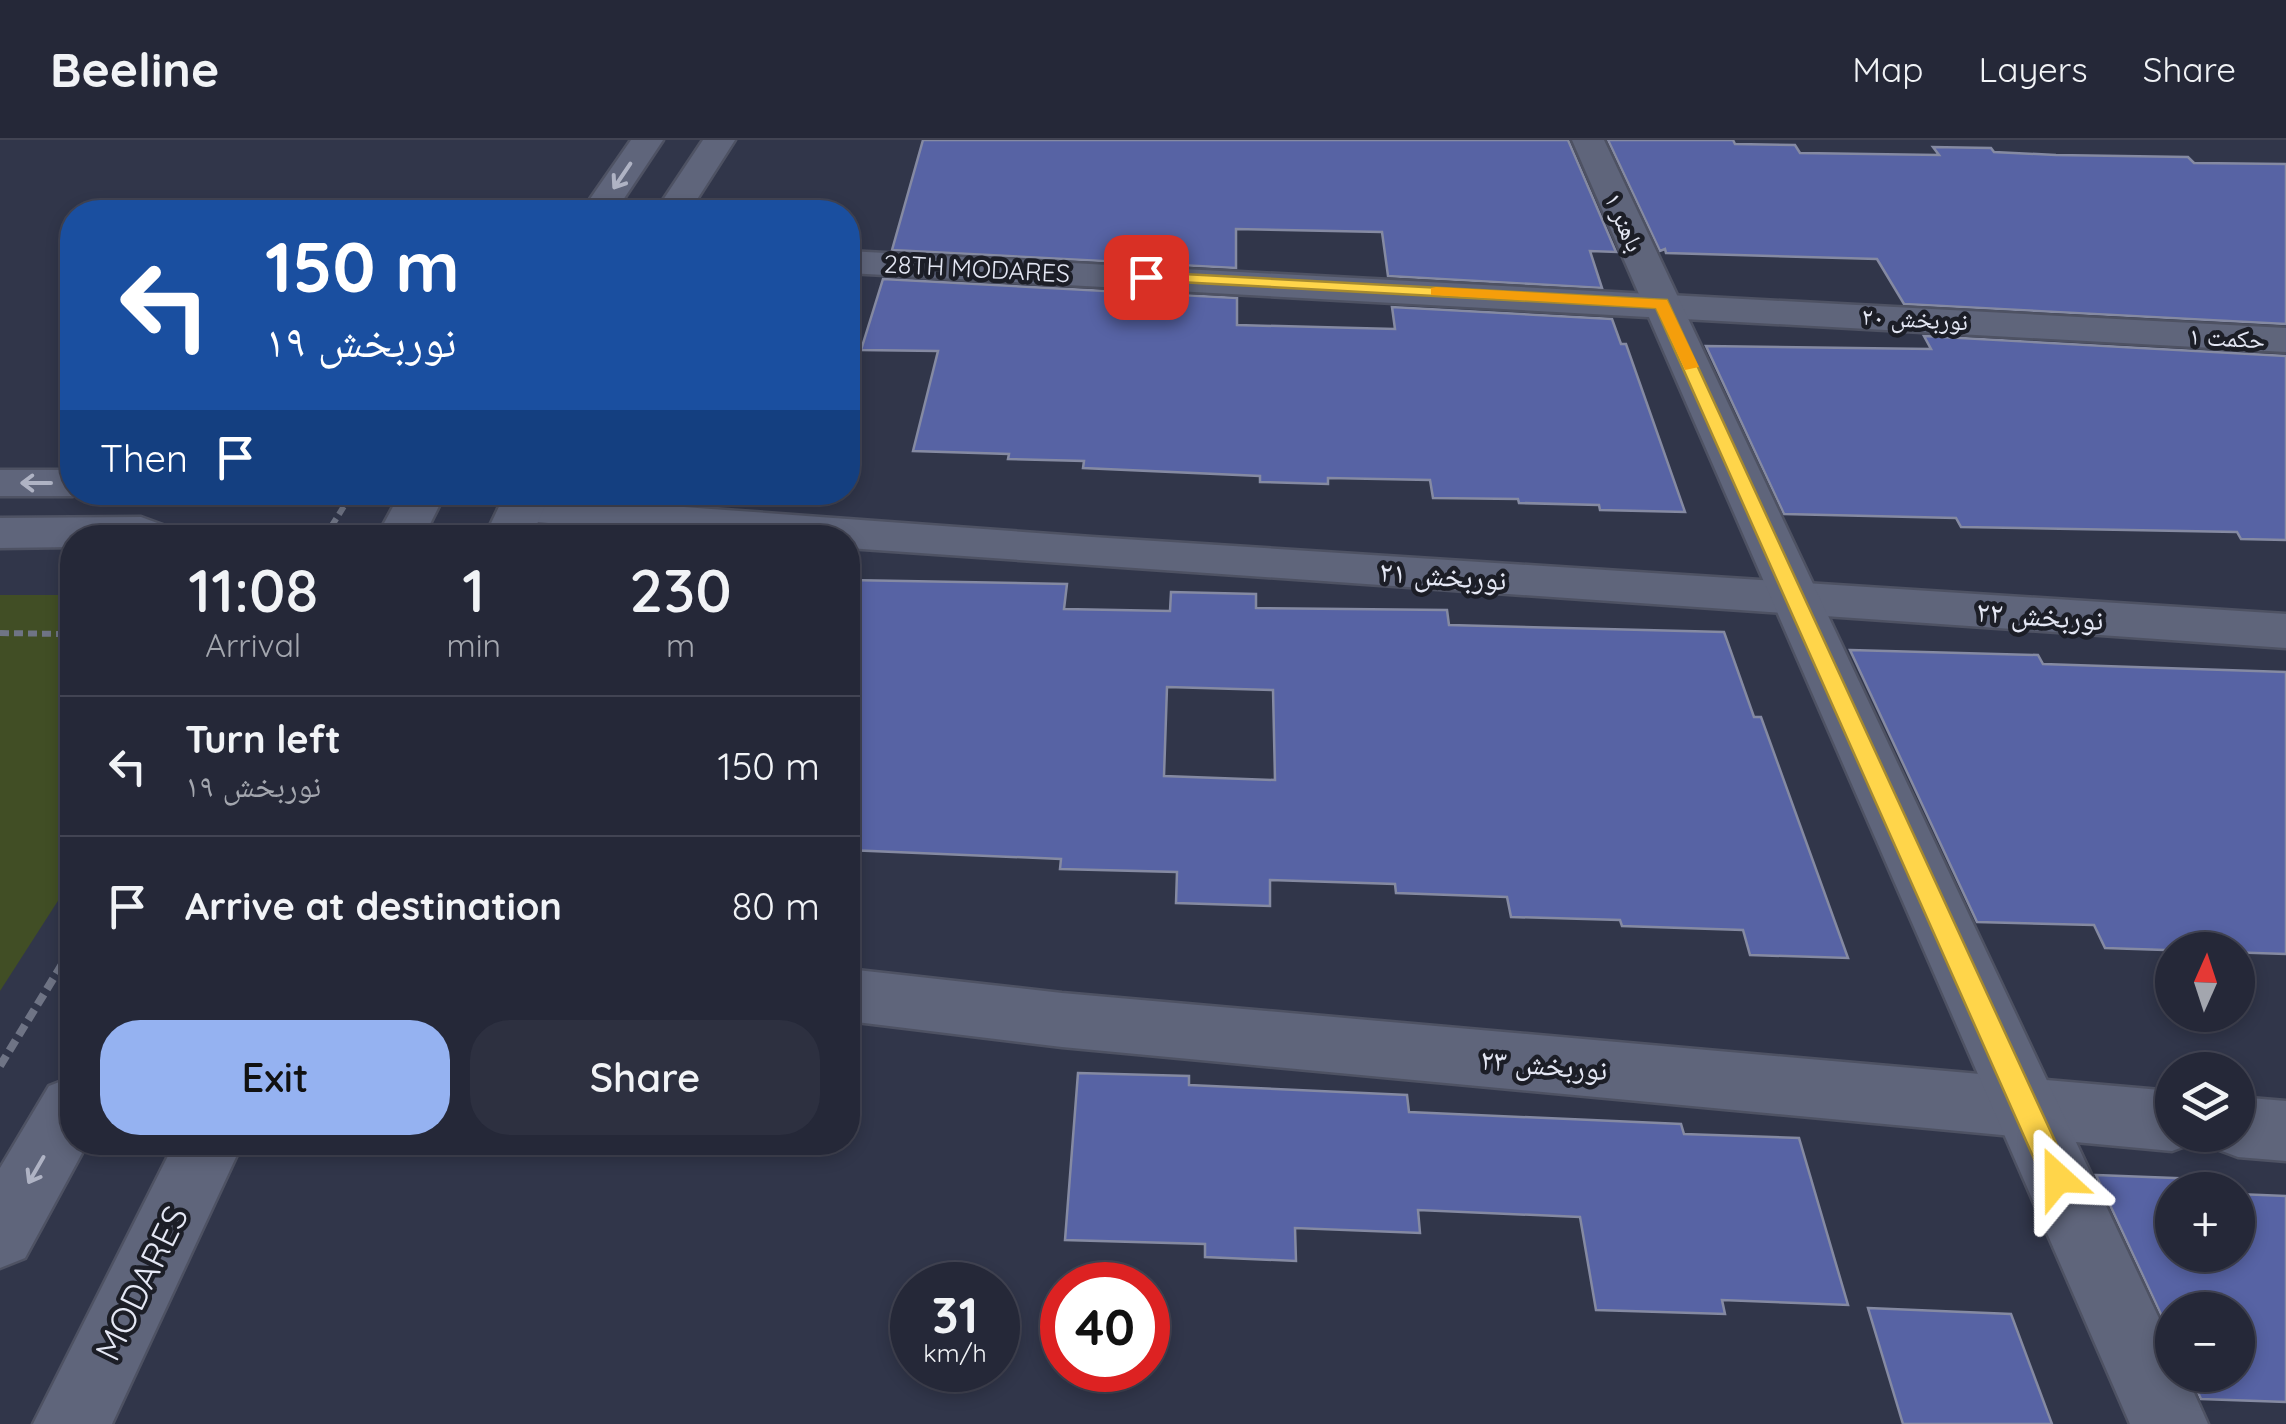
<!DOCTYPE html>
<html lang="en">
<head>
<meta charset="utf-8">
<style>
	:root { --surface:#252838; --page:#2d3040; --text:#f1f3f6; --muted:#a3a6ae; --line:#424453; --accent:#95b2f1 }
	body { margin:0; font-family:Quicksand,"Noto Naskh Arabic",sans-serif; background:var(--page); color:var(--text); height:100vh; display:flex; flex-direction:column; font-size:38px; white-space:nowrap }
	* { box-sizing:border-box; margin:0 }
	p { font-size:32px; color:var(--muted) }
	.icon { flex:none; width:55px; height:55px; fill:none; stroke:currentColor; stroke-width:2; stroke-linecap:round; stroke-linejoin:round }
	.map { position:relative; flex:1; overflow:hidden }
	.side { position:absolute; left:60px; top:385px; width:800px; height:630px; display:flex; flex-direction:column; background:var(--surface); border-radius:40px; box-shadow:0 5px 15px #0003,0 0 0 2px var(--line) }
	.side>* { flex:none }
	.top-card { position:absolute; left:60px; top:60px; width:800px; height:305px; border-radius:40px; box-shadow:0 5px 15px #0003,0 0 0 2px var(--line); background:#1a4fa0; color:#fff; overflow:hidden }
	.needle { width:65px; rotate:3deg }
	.fabs { position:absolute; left:2155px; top:792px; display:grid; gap:20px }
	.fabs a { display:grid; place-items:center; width:100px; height:100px; border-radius:50%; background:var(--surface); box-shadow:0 5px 15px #0003,0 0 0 2px var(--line); font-size:50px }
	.speed { position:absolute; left:890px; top:1122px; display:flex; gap:20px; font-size:50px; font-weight:700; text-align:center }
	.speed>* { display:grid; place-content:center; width:130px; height:130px; border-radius:50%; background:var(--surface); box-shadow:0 5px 15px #0003,0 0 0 2px var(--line); line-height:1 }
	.speed small { font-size:25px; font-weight:400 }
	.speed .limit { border:15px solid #d22; background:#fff; color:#111 }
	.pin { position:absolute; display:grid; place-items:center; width:85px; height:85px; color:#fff; margin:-42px; border-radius:20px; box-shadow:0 5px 15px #0006 }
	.me { position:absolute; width:110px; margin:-55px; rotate:336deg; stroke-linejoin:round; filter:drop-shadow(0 0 8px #0008) }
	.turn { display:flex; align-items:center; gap:35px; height:210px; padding:0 40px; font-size:45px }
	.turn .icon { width:130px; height:130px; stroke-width:2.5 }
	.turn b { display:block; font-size:70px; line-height:85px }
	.then { display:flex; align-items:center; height:95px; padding:0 40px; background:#0003; gap:20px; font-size:38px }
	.eta { display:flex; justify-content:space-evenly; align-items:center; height:170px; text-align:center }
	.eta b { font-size:60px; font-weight:600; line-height:70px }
	.action { display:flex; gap:20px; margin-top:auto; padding:20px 40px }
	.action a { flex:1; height:115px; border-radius:40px; background:var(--accent); color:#111; font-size:40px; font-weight:600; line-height:115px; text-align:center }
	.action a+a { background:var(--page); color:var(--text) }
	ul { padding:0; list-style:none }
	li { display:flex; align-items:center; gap:30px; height:140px; padding:0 40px; border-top:2px solid var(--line) }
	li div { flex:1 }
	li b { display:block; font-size:38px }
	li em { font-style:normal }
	header { display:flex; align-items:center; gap:60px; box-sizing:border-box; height:140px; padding:0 50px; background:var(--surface); border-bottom:2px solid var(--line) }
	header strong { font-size:48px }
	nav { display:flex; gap:55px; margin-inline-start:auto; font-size:35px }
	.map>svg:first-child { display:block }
	.green { fill:#414e25 }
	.building { fill:#5763a4; stroke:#858aa2; stroke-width:2.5; fill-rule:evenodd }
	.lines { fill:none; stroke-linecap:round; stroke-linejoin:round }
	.minor-casing { stroke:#4e5263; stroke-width:5 }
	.tertiary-casing { stroke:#4e5263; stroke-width:5 }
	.secondary-casing { stroke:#4e5263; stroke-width:5 }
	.path-far1 { stroke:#6f7485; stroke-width:6; stroke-dasharray:9 5; stroke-linecap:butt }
	.path { stroke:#6f7485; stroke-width:8; stroke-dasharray:12 6; stroke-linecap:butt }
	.minor { fill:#5f657b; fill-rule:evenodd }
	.tertiary { fill:#5f657b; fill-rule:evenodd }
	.secondary { fill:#5f657b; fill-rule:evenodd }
	.oneway { stroke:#afb3c4 }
	.route { fill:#ffd54a; stroke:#a68a30; stroke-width:2.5 }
	.slow { fill:#f59e0b }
	.labels { text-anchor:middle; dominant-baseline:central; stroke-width:9; stroke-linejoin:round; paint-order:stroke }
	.far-street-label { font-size:25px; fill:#e4e7f4; stroke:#1c1e27 }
	.street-label { font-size:30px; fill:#e4e7f4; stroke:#1c1e27 }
	.near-street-label { font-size:35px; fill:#e4e7f4; stroke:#1c1e27 }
</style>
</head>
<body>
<header>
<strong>Beeline</strong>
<nav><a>Map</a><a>Layers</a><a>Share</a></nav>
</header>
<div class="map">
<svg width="2286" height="1284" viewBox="0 0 2286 1284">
	<rect width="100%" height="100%" fill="#31364a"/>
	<!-- green -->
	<path class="green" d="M 0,455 L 72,455 L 72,739 L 0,851 Z"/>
	<!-- building -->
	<path class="building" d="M 923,0 L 1568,0 L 1616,112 L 1590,111 L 1602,148 L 1388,136 L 1382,92 L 1236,89 L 1236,128 L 892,110 Z
		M 1608,0 L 1733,0 L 1735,4 L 1795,5 L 1800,13 L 1939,15 L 1933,7 L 1991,8 L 1994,12 L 2056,15 L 2188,17 L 2194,23 L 2286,24 L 2286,184 L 1904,164 L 1877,119 L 1666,113 L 1665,109 L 1660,111 Z
		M 883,139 L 1237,158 L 1237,185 L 1395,189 L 1392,167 L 1612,179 L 1621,204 L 1626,204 L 1685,372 L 1600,370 L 1599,365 L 1519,363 L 1518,359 L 1433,358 L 1430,340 L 1328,338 L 1328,344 L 1260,342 L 1260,336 L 1083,328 L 1084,321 L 1008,319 L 1009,314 L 913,311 L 938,211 L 861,210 Z
		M 1924,196 L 2286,216 L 2286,400 L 2241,399 L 2237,392 L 1961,387 L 1956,378 L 1784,374 L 1706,206 L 1931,209 Z
		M 848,440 L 1067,444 L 1064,469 L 1170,471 L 1171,452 L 1256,454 L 1256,468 L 1447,470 L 1449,485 L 1724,492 L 1754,577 L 1761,577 L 1848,818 L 1750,815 L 1743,790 L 1622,786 L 1620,780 L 1511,777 L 1507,757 L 1396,753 L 1395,744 L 1270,740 L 1270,766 L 1176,763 L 1177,732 L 1060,729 L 1061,719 L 848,710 ZM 1167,547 L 1273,550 L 1275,640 L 1164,636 Z
		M 1850,510 L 2038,515 L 2043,524 L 2286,532 L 2286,814 L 2105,808 L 2094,785 L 1977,782 Z
		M 1078,933 L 1189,936 L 1189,945 L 1407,955 L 1409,972 L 1681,984 L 1684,994 L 1799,998 L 1848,1165 L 1722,1160 L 1725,1174 L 1596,1170 L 1580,1077 L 1418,1070 L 1420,1093 L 1295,1088 L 1296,1121 L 1205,1117 L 1205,1104 L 1065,1100 Z
		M 2096,1035 L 2200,1039 L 2206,1050 L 2172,1050 L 2172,1115 L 2238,1115 L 2238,1054 L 2286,1056 L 2286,1262 L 2201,1259 L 2190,1235 L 2238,1235 L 2238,1170 L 2172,1170 L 2172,1198 Z
		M 1868,1168 L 2011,1174 L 2052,1284 L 1903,1284 Z"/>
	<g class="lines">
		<defs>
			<path id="minor" d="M 848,111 L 2286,188 L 2286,212 L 848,133 Z
				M 0,330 L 72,330 L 72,352 L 88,352 L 72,356 L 0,356 Z
				M 521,355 L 1092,397 L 2286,474 L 2286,508 L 848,408 L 848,398 L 709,398 L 505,379 L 498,369 L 505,359 Z
				M 141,377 L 171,388 L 178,398 L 72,398 L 72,407 L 0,408 L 0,378 Z
				M 848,829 L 1062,853 L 2172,951 L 2172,995 L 2199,995 L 2196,1002 L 2172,1011 L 1062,907 L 848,881 Z
				M 2238,957 L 2286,961 L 2286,1021 L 2238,1017 L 2214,1008 L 2208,995 L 2238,995 Z"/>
			<path id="tertiary" d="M 1572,0 L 1604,0 L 2172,1206 L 2172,1235 L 2186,1235 L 2208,1284 L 2130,1284 Z"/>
			<path id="secondary" d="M 631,0 L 663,0 L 615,72 L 581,72 Z
				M 703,0 L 735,0 L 689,72 L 655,72 Z
				M 401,352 L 446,352 L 423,398 L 376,398 Z
				M 506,352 L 551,352 L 531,398 L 484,398 Z
				M 72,937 L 72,1002 L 88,1002 L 25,1118 L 0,1128 L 0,1028 L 49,946 Z
				M 175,1002 L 243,1002 L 112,1284 L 33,1284 Z"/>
		</defs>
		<!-- minor casing -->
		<use href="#minor" class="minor-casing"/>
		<!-- tertiary casing -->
		<use href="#tertiary" class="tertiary-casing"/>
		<!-- secondary casing -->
		<use href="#secondary" class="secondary-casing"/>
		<!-- path-far1 -->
		<path class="path-far1" d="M 324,398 L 353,352
			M 0,493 L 63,494 L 72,500"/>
		<!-- path -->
		<path class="path" d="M 0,926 L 72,808"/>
		<!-- minor -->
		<use href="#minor" class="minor"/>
		<!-- tertiary -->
		<use href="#tertiary" class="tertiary"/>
		<!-- secondary -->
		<use href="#secondary" class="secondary"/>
	</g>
	<!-- one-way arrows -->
	<defs><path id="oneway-shaft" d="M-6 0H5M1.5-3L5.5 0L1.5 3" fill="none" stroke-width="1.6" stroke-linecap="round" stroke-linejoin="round" transform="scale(2.5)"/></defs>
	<g class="oneway">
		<use href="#oneway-shaft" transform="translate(622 36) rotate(124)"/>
		<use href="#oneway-shaft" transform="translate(36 343) rotate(-180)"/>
		<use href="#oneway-shaft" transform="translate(36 1030) rotate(120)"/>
	</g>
	<!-- route -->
	<path class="route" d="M 1146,132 L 1667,160 L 2068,1029 L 2072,1038 L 2068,1048 L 2058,1051 L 2047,1048 L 1656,168 L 1141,140 L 1141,134 Z"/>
	<!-- slow -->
	<path class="slow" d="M 1436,147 L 1667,160 L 1699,227 L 1685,230 L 1656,168 L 1431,155 L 1431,148 Z"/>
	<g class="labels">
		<!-- far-street labels -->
		<g class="far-street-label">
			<text transform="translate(1625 82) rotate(66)">باهنر ۱</text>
			<text transform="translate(977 128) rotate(3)">28TH MODARES</text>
			<text transform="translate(1915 178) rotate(3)">نوربخش ۲۰</text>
			<text transform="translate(2227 197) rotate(3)">حکمت ۱</text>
		</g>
		<!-- street labels -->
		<g class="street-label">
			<text transform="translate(1443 435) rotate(4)">نوربخش ۲۱</text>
			<text transform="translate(2040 475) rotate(4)">نوربخش ۲۲</text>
			<text transform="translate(1544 924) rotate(5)">نوربخش ۲۳</text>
		</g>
		<!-- near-street labels -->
		<g class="near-street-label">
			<text transform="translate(141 1143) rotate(-64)">MODARES</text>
		</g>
	</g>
</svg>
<div class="fabs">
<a><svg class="needle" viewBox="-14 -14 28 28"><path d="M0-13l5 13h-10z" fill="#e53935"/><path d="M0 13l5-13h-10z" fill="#a3a6ae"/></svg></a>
<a><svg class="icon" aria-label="layers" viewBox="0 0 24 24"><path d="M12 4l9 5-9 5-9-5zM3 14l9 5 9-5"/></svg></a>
<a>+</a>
<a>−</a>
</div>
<div class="speed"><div>31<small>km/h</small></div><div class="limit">40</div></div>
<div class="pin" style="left:1146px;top:137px;background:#d93025"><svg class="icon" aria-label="arrive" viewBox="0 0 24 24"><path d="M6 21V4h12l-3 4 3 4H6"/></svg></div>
<svg class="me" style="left:2058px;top:1038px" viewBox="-20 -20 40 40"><path d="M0-17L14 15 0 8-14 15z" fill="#ffd54a" stroke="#fff" stroke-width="4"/></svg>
<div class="top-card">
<div class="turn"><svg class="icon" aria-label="left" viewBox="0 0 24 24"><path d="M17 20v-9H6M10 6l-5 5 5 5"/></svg><div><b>150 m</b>نوربخش ۱۹</div></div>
<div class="then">Then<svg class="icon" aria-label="arrive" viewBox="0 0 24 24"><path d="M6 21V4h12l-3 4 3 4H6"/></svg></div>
</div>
<section class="side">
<div class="eta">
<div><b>11:08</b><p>Arrival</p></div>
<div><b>1</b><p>min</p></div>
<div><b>230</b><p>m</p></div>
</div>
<ul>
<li><svg class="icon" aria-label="left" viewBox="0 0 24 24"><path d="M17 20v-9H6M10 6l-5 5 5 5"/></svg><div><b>Turn left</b><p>نوربخش ۱۹</p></div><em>150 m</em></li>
<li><svg class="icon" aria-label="arrive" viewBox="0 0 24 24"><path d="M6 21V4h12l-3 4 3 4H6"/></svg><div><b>Arrive at destination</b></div><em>80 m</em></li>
</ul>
<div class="action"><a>Exit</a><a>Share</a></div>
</section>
</div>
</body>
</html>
